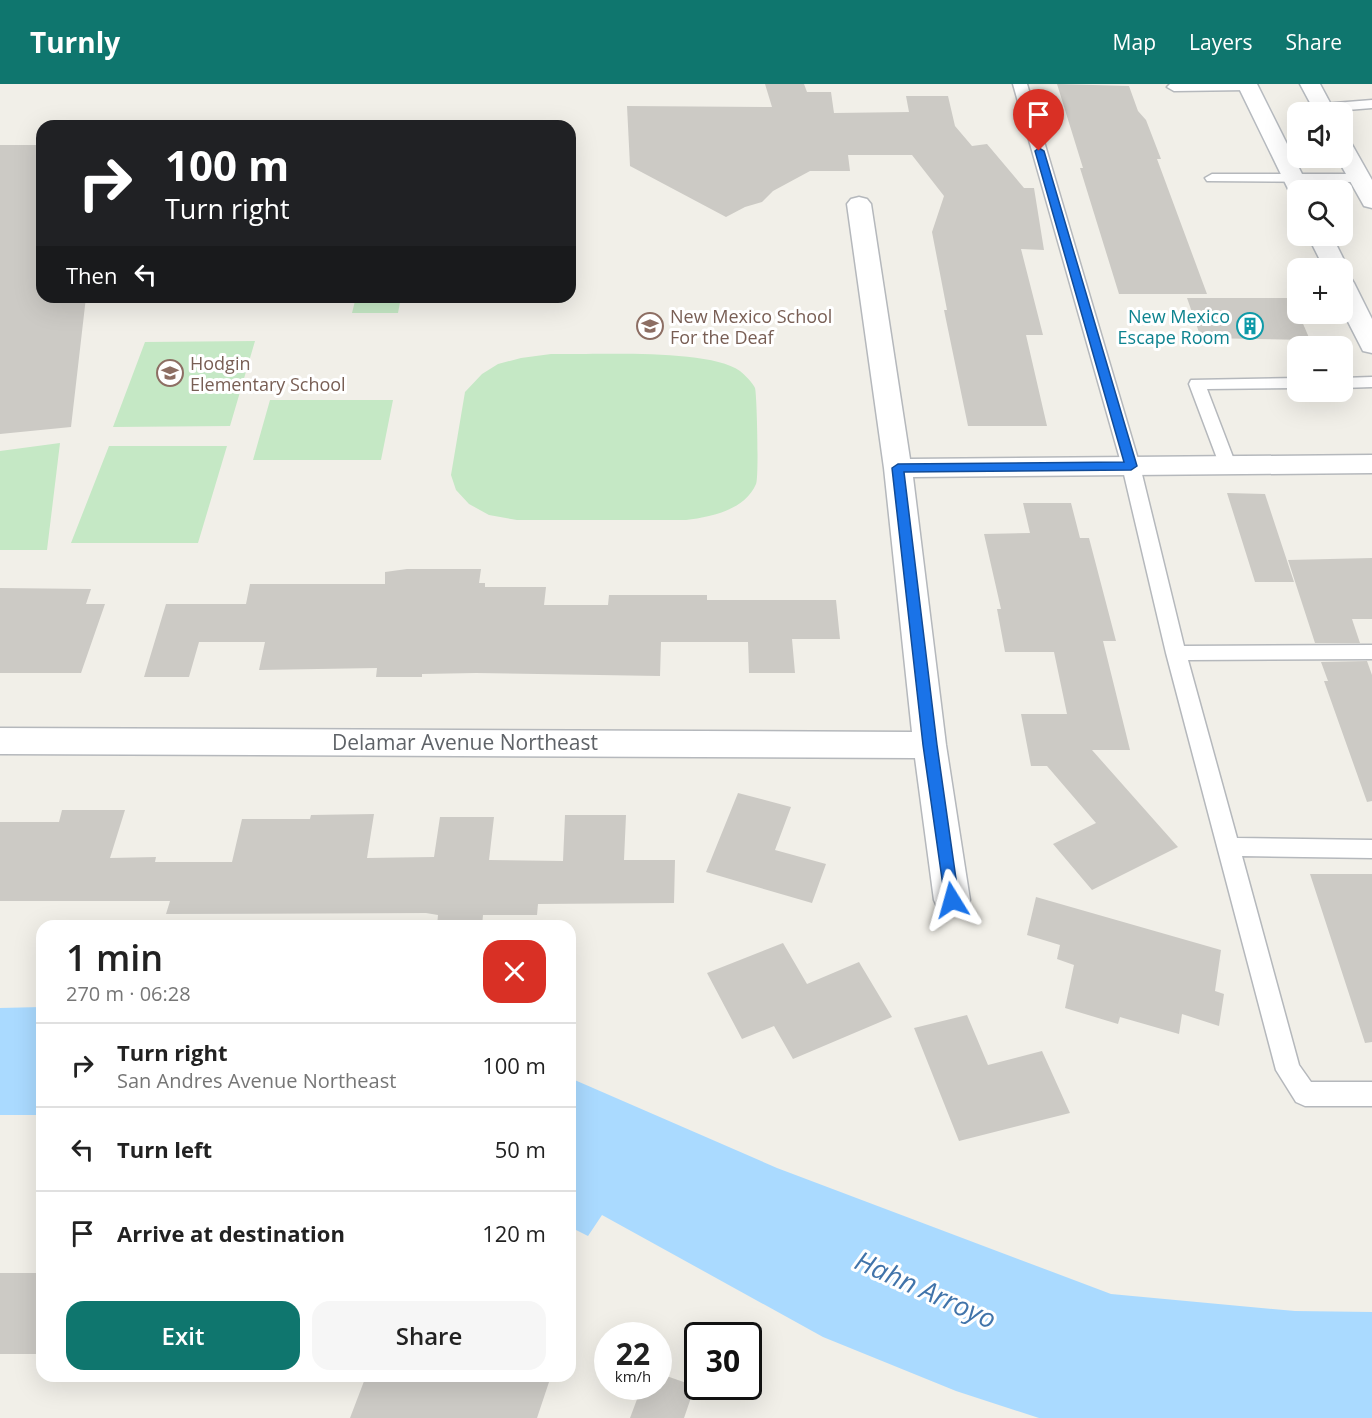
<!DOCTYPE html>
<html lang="en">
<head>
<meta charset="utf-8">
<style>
	:root { --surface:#fff; --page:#f6f6f6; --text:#222; --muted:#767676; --line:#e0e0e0; --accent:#0f766e }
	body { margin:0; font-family:"Open Sans",sans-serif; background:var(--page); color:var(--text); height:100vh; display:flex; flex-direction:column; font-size:22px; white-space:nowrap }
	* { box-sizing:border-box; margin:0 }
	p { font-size:20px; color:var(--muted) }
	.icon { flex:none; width:33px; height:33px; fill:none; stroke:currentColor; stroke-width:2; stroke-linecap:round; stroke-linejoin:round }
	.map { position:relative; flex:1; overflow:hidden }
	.side { position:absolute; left:36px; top:836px; width:540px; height:462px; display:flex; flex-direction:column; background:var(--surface); border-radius:18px; box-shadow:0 6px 24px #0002 }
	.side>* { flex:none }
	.top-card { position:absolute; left:36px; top:36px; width:540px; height:183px; border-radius:18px; box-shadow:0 6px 24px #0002; background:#202124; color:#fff; overflow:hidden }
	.controls { position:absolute; left:1287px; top:18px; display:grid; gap:12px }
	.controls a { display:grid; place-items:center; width:66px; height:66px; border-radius:12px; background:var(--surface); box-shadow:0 6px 24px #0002; font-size:30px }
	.speed { position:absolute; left:594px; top:1238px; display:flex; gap:12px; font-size:30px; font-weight:700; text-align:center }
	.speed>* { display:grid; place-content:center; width:78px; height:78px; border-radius:50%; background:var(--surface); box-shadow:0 6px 24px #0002; line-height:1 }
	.speed small { font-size:15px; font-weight:400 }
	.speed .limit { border:3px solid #111; border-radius:9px; background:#fff; color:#111 }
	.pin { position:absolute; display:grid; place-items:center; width:51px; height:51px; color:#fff; margin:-62px -26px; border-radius:50% 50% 50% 0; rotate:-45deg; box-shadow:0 0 6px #0007 }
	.pin .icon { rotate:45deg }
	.me { position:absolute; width:66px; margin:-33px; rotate:352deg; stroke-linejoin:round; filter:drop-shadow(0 0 4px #0008) }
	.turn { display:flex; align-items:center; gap:21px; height:126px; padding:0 30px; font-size:27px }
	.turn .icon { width:78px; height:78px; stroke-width:2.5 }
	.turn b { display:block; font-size:42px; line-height:51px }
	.then { display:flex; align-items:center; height:57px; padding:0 30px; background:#0003; gap:12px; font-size:22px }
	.round { display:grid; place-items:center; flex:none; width:63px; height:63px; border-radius:18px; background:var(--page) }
	.summary { display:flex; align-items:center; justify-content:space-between; height:102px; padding:0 30px }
	h1 { font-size:36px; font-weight:600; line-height:45px }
	.button { display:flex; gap:12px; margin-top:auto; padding:12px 30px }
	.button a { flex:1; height:69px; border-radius:18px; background:var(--accent); color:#fff; font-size:24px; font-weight:600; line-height:69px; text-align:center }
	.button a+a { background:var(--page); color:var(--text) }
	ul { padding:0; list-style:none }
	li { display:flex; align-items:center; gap:18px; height:84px; padding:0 30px; border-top:2px solid var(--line) }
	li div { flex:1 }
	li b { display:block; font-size:22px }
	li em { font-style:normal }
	header { display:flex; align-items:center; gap:36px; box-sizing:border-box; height:84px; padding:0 30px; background:var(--accent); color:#fff }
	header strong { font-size:28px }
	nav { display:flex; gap:33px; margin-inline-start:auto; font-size:21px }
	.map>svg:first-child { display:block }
	.green { fill:#c5e8c5 }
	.water { fill:#aadaff }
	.building { fill:#cccac5 }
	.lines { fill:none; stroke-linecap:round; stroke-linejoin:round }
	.service-casing { stroke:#b5b8bc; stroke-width:3 }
	.minor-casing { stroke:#b5b8bc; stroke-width:3 }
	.secondary-casing { stroke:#b6babf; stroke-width:3 }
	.service { fill:#fff; fill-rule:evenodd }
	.minor { fill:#fff; fill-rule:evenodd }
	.secondary { fill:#fff; fill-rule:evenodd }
	.route { fill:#1a73e8; stroke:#114b97; stroke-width:1.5 }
	.labels { text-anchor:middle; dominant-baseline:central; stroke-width:6; stroke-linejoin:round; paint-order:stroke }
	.far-education-label { font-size:18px; fill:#785e54; stroke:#fff; text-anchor:start }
	.far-culture-label { font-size:18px; fill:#0d838f; stroke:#fff; text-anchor:end }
	.street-label { font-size:21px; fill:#5f6368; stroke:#fff }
	.near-water-label { font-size:27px; font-style:italic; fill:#4174aa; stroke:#fff }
</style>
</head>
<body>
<header>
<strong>Turnly</strong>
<nav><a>Map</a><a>Layers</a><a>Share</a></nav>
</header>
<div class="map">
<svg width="1372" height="1334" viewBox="0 0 1372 1334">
	<rect width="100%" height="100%" fill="#f1efe8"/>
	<!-- green -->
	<path class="green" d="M 356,213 L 401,213 L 398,229 L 352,229 Z
		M 255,257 L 230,342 L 113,343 L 145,258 Z
		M 551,270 C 594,271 708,264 740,287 C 744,290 753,299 755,304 C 757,311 759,395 756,400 C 745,426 711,433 686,436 L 517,436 L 489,431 L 469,420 L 456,406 L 451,391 L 465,308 L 482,290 L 498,280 L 521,274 Z
		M 270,316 L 393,316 L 381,376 L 253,376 Z
		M 60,359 L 47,466 L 0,466 L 0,367 Z
		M 109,362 L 227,362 L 198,459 L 71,459 Z"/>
	<!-- water -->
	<path class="water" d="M 42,923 L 42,1031 L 0,1031 L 0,924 Z
		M 570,994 L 777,1084 L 1111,1210 L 1295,1227 L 1372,1228 L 1372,1334 L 1039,1334 L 956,1307 L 823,1253 L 602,1131 L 588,1152 L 570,1143 Z"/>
	<!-- building -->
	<path class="building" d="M 765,0 L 804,0 L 807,8 L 831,8 L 834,29 L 909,28 L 906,12 L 948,12 L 955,42 L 972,62 L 987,60 L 1024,104 L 1034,104 L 1044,166 L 1021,165 L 1043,251 L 1026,251 L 1047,342 L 968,342 L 944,226 L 947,226 L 932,148 L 944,112 L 912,71 L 848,71 L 850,87 L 810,87 L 773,107 L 762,118 L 745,123 L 726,133 L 630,82 L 627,22 L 772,23 Z
		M 1057,0 L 1129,2 L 1138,27 L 1146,36 L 1161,75 L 1157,75 L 1207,210 L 1119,210 L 1080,84 L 1083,84 Z
		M 0,61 L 42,61 L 42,213 L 86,213 L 71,343 L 0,350 Z
		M 1187,214 L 1292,214 L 1310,256 L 1201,254 Z
		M 1227,409 L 1265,410 L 1294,498 L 1255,498 Z
		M 1023,419 L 1071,419 L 1080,454 L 1089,454 L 1116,557 L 1103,557 L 1130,666 L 1092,666 L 1178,763 L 1092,806 L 1053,760 L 1096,739 L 1047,682 L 1031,682 L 1021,630 L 1067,630 L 1054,568 L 1005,568 L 997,525 L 1001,525 L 984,450 L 1030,449 Z
		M 1372,474 L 1372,535 L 1352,535 L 1360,559 L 1315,559 L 1288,476 Z
		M 407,485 L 481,485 L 479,499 L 485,499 L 485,503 L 546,503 L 544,521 L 608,521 L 609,511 L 707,511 L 707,516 L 836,516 L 840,555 L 792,555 L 795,589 L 749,589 L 748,558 L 661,558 L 660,592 L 476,589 L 422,590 L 422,593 L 376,593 L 377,584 L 259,586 L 265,558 L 199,558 L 189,593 L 144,593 L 166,520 L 246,520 L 250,500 L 385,500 L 385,488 Z
		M 0,504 L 91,505 L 86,520 L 105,520 L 81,589 L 0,589 Z
		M 1367,577 L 1372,591 L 1372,717 L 1367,718 L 1324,597 L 1328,597 L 1321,578 Z
		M 738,709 L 791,723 L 775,766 L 826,780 L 812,819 L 706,788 Z
		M 62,726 L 125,726 L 110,774 L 156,773 L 155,778 L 232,778 L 242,735 L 310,735 L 311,731 L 374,730 L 367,774 L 434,773 L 440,733 L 494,733 L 489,776 L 563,777 L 565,731 L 626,731 L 624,776 L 675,776 L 674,819 L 538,820 L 537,831 L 483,831 L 482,842 L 437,842 L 438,831 L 426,829 L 166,830 L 170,817 L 0,817 L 0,738 L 59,738 Z
		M 1310,790 L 1372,790 L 1372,958 L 1365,959 Z
		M 1036,813 L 1221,866 L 1215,907 L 1224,910 L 1219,942 L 1182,930 L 1179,950 L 1120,933 L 1118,940 L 1065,924 L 1074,881 L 1057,875 L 1060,861 L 1027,851 Z
		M 783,859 L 807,900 L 859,878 L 892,933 L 793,975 L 774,942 L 742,955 L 707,889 Z
		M 967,931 L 988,981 L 1042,967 L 1070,1029 L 959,1057 L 914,944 Z
		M 0,1189 L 42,1189 L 42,1270 L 0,1270 Z
		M 658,1289 L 695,1302 L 684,1334 L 630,1334 L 642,1302 L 658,1302 Z
		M 366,1292 L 551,1292 L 537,1334 L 350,1334 Z"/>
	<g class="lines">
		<defs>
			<path id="service" d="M 1013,0 L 1027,0 L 1140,382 L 1184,562 L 1372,561 L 1372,575 L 1188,576 L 1237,754 L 1372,756 L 1372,774 L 1242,772 L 1299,981 L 1311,998 L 1372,998 L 1372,1022 L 1305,1022 L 1296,1018 L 1276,986 L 1166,569 L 1122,382 Z
				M 1170,0 L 1253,0 L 1255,2 L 1248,6 L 1174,7 L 1167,3 Z
				M 1372,16 L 1372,24 L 1322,28 L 1315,24 L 1322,20 Z
				M 1212,90 L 1360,90 L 1367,94 L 1360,98 L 1207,97 L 1205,94 Z
				M 1372,293 L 1372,303 L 1342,304 L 1342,294 Z
				M 1298,294 L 1298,304 L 1207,305 L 1236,381 L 1233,385 L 1221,385 L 1189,300 L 1191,296 Z"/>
			<path id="minor" d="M 859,113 L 867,115 L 871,120 L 910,375 L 1372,371 L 1372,389 L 913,393 L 946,661 L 970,816 L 965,827 L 952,831 L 939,827 L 934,816 L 915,674 L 0,670 L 0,644 L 912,648 L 884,384 L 847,120 L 851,115 Z"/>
			<path id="secondary" d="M 1237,0 L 1257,0 L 1310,106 L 1298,106 L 1298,112 L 1291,111 Z
				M 1300,0 L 1320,0 L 1335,28 L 1315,28 Z
				M 1342,56 L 1350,57 L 1372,96 L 1372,124 L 1364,122 L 1337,74 L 1342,74 Z
				M 1308,152 L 1332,152 L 1348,184 L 1345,189 L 1342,190 L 1342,184 L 1324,184 Z
				M 1342,192 L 1351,194 L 1354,199 L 1372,235 L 1372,269 L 1363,267 L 1342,226 Z"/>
		</defs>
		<!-- service casing -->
		<use href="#service" class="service-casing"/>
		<!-- minor casing -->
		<use href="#minor" class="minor-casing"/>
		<!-- secondary casing -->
		<use href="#secondary" class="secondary-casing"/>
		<!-- service -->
		<use href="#service" class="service"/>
		<!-- minor -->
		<use href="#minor" class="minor"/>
		<!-- secondary -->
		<use href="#secondary" class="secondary"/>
	</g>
	<!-- route -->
	<path class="route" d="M 1039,64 L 1044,67 L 1137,382 L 1131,386 L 904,388 L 937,661 L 959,816 L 957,821 L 952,822 L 947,821 L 945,816 L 923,661 L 892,384 L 898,380 L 1124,378 L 1035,67 Z"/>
	<!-- icons -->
	<defs>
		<symbol id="school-ring" viewBox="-11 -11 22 22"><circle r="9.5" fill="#fff" stroke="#8d6e63" stroke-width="1.5"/><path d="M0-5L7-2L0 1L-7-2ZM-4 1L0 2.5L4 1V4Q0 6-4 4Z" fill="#8d6e63"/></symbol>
		<symbol id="building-ring" viewBox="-11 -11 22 22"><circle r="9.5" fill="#fff" stroke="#0f9aa8" stroke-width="1.5"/><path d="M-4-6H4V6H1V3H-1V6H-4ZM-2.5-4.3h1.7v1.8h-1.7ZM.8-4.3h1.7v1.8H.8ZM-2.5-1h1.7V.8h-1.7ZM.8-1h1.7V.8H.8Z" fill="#0f9aa8"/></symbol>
	</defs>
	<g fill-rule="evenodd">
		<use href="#school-ring" x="635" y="227" width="30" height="30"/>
		<use href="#building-ring" x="1235" y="227" width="30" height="30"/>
		<use href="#school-ring" x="155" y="274" width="30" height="30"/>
	</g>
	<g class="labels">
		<!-- far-education labels -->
		<g class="far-education-label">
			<text x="670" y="232">New Mexico School<tspan x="670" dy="21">For the Deaf</tspan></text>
			<text x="190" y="279">Hodgin<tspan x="190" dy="21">Elementary School</tspan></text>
		</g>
		<!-- far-culture labels -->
		<g class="far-culture-label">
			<text x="1230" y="232">New Mexico<tspan x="1230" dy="21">Escape Room</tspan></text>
		</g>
		<!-- street labels -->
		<g class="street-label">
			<text x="465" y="658">Delamar Avenue Northeast</text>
		</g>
		<!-- near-water labels -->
		<g class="near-water-label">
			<text transform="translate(926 1205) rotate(24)">Hahn Arroyo</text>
		</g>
	</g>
</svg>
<div class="controls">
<a><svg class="icon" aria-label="sound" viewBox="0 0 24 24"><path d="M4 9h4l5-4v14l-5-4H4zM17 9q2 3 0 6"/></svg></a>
<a><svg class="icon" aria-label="search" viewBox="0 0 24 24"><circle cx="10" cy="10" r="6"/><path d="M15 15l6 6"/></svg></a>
<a>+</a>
<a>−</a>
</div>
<div class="speed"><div>22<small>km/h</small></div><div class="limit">30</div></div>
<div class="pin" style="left:1039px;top:67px;background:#d93025"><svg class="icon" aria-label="arrive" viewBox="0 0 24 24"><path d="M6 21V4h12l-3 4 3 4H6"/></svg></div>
<svg class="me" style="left:952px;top:816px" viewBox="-20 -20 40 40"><path d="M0-17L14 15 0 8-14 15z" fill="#1a73e8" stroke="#fff" stroke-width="4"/></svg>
<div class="top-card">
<div class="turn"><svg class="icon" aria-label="right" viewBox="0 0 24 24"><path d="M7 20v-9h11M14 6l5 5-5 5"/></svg><div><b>100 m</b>Turn right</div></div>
<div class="then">Then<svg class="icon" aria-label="left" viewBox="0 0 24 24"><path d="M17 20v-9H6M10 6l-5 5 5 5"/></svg></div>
</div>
<section class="side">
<div class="summary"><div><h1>1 min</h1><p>270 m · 06:28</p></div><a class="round" style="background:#d93025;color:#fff"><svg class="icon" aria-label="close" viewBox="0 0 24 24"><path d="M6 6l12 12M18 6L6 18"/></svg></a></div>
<ul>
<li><svg class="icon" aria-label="right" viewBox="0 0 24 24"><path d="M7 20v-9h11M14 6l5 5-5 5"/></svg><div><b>Turn right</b><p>San Andres Avenue Northeast</p></div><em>100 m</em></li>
<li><svg class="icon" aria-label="left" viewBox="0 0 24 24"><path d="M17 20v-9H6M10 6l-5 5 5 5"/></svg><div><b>Turn left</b></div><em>50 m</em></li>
<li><svg class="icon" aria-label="arrive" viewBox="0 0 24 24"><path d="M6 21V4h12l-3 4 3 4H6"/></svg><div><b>Arrive at destination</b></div><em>120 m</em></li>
</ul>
<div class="button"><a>Exit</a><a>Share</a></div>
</section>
</div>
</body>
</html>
